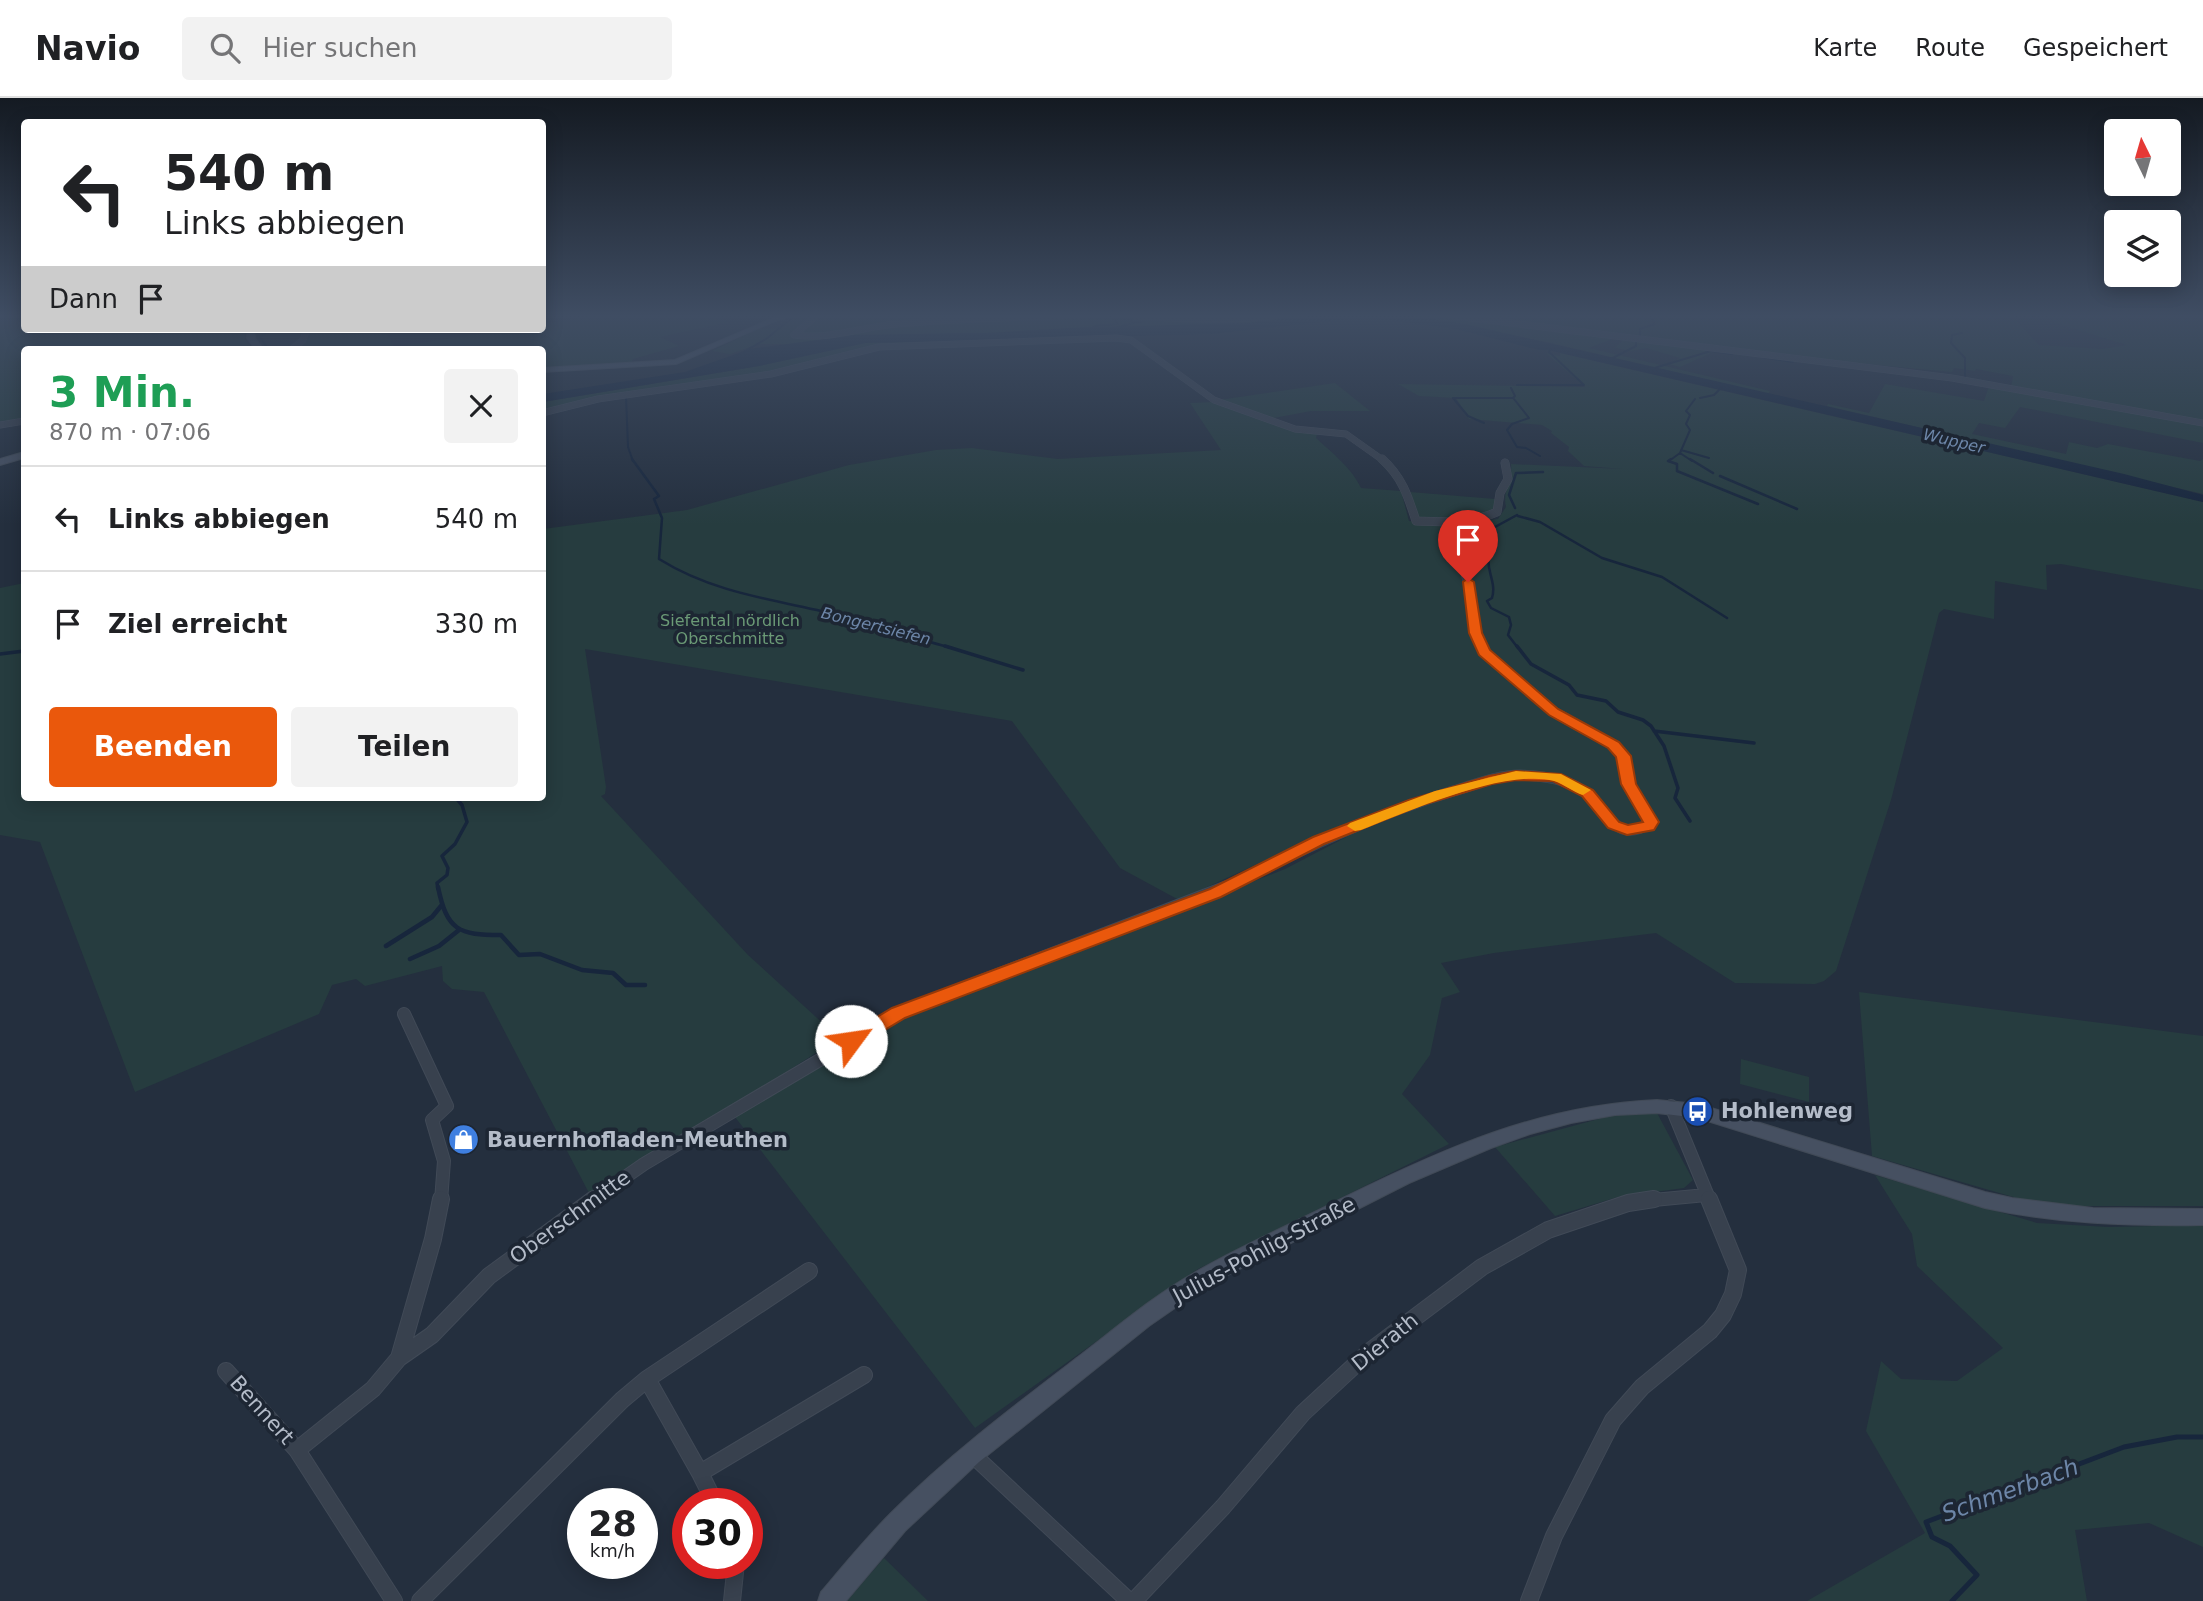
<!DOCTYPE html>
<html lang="de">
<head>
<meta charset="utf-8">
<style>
	:root { --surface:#fff; --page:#f2f2f2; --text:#202124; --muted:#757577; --line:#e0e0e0; --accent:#ea580c }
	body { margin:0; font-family:"DejaVu Sans",sans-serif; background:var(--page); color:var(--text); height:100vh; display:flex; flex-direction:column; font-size:26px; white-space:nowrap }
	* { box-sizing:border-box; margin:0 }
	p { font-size:23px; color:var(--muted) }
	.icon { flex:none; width:38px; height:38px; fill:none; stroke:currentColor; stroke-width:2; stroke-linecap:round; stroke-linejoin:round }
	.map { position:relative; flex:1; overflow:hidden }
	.details { position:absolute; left:21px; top:248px; width:525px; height:455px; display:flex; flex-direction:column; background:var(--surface); border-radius:7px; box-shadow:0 4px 18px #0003 }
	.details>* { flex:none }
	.hud { position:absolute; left:21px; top:21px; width:525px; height:214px; border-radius:7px; box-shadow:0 4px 18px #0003; background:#fff; color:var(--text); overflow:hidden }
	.needle { width:46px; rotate:355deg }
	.fabs { position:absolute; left:2104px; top:21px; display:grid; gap:14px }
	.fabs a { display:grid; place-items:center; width:77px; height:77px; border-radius:7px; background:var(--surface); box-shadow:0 4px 18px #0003; font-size:35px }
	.speed { position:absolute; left:567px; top:1390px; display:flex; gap:14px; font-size:35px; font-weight:700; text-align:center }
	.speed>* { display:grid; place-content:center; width:91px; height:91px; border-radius:50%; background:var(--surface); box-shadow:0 4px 18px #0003; line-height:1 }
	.speed small { font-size:18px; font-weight:400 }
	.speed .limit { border:10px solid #d22; background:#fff; color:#111 }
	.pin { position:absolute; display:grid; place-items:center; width:60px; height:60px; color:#fff; margin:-72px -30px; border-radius:50% 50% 50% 0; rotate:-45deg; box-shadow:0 0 7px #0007 }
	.pin .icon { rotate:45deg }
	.me { position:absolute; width:77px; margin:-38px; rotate:59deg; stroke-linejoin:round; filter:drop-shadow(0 0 5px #0008) }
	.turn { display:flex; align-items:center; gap:24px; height:147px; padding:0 28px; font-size:32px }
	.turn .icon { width:91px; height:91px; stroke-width:2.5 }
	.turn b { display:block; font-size:49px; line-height:60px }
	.then { display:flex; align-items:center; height:66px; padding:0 28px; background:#0003; gap:14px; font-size:26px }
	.round { display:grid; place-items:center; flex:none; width:74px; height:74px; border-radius:7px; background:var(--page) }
	.headline { display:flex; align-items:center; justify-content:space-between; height:119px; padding:0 28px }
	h1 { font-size:42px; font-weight:600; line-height:52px; color:#1e9e55 }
	.action { display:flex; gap:14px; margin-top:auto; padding:14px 28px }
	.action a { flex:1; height:80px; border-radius:7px; background:var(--accent); color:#fff; font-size:28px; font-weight:600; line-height:80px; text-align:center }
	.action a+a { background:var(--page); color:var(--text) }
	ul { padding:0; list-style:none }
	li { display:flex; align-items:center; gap:21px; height:105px; padding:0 28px; border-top:2px solid var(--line) }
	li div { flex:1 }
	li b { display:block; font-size:26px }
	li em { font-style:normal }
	header { display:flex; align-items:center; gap:42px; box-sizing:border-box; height:98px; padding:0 35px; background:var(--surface); border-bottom:2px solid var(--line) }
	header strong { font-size:33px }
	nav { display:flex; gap:38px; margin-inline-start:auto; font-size:24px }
	.search { width:490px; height:63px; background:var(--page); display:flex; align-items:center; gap:18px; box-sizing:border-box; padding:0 24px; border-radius:7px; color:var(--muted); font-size:26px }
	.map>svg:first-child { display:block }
	.green { fill:#263c3f }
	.water { fill:#17263c }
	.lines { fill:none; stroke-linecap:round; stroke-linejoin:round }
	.stream-far4 { stroke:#17263c; stroke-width:2 }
	.stream-far3 { stroke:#17263c; stroke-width:2.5 }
	.stream-far2 { stroke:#17263c; stroke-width:3.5 }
	.stream-far1 { stroke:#17263c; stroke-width:4.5 }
	.stream { stroke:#17263c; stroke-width:5 }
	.street-far4-casing { stroke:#414a57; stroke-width:7 }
	.street-far3-casing { stroke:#414a57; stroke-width:9 }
	.street-far2-casing { stroke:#414a57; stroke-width:11 }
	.street-far1-casing { stroke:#414a57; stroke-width:14 }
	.street-casing { stroke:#414a57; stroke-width:18 }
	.secondary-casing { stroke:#414a57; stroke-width:2 }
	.street-far4 { stroke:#38414e; stroke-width:6 }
	.street-far3 { stroke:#38414e; stroke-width:8 }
	.street-far2 { stroke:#38414e; stroke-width:10 }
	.street-far1 { stroke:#38414e; stroke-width:12 }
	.street { stroke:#38414e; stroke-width:16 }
	.secondary { fill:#465061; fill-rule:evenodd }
	.route { fill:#ea580c; stroke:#983908; stroke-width:2 }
	.slow { fill:#f59e0b }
	.labels { text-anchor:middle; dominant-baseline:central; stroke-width:7; stroke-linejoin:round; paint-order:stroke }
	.far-water-label { font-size:16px; font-style:italic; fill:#6d86a8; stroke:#1d2633 }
	.far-park-label { font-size:16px; fill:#6b9a76; stroke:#1d2633 }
	.near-poi-label { font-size:21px; font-weight:bold; fill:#b4bcc9; stroke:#1d2633; text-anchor:start }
	.near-street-label { font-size:21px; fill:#b4bcc9; stroke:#1d2633 }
	.near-water-label { font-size:23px; font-style:italic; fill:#6d86a8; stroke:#1d2633 }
</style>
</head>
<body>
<header>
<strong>Navio</strong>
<div class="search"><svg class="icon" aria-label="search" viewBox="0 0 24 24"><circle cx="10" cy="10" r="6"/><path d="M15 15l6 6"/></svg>Hier suchen</div>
<nav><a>Karte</a><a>Route</a><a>Gespeichert</a></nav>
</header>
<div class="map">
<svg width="2203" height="1503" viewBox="0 0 2203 1503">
	<rect width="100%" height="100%" fill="#242f3e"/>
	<!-- green -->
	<path class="green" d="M 0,216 L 24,216 L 24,231 L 247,231 C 242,242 247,246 256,252 L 24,252 L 24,321 L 0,326 Z
		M 599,216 L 721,216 L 715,220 L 729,224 L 660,239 L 679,248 L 633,261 L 631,265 L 543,271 L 542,252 L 296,252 L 309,239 L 311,231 L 398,231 L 387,236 L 394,249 L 511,231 L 542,231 L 543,226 Z
		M 800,216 L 1331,216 L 1248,225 L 1071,230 L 987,235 L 854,237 L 799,246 L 759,246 L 730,256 L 712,253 L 758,231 L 778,230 Z
		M 1399,216 L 2010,216 L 2039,247 L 2103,251 L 2127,247 L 2056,225 L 2045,216 L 2203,216 L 2203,324 L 2011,290 L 2013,278 L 1976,271 L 1975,273 L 1954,270 L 1952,274 L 1718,252 L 1680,269 L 1669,266 L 1680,260 L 1646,250 L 1631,253 L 1615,250 L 1623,242 L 1612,241 L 1589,250 L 1770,293 L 1768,296 L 1547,244 Z
		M 990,243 L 899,246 L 855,252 L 776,273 L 543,313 L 543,304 L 759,268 L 865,245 Z
		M 1546,255 L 1560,258 L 1560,255 L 2203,404 L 2203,492 L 2061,466 L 2046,467 L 2047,492 L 1995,483 L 1994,521 L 1944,511 L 1939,515 L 1891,702 L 1836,873 L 1824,883 L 1815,886 L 1735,885 L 1656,835 L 1494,855 L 1441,865 L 1460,894 L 1442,900 L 1430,957 L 1402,996 L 1449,1046 L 1198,1171 L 975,1330 L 735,1019 L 900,922 L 1285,771 L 1356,734 L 1364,721 L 1279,756 L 1179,802 L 1120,770 L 1012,623 L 585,551 L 606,689 L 605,696 L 601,698 L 748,857 L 839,940 L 729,1011 L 589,1095 L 484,894 L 452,891 L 443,883 L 442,868 L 365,888 L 356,881 L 332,887 L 319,916 L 135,994 L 40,744 L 0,737 L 0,490 L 24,485 L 24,700 L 542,700 L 543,431 L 687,412 L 849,367 L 936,352 L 972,350 L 1058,361 L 1221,352 L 1190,305 L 1212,304 L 1293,332 L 1317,336 L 1316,340 C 1333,356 1351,369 1361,390 L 1401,393 L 1409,423 L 1461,426 L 1498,421 L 1506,409 C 1502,392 1513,384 1511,366 L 1623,371 L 1584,368 L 1568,353 L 1569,349 L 1551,335 L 1552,333 L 1542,327 L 1469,321 L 1456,300 L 1419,298 L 1398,286 L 1585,289 Z
		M 1335,285 L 1370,313 L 1311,313 L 1269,321 L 1219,302 Z
		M 1885,286 L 1984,303 L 1989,288 L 2203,326 L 2203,345 L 2020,309 L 2005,330 L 1979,325 L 1972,336 L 2066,356 L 2069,344 L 2097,350 L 2108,346 L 2200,363 L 2203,361 L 2203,396 L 1827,308 L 1828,306 L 1869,315 Z
		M 1410,394 L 1495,401 L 1496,412 L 1477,421 L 1419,420 Z
		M 1859,894 L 2203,938 L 2203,1108 L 2044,1108 L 1872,1058 Z
		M 1741,961 L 1809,979 L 1809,1004 L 1740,986 Z
		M 1657,1015 L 1693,1082 L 1684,1090 L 1618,1099 L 1555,1118 L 1495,1049 L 1617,1016 Z
		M 1875,1077 L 2037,1125 L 2108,1129 L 2203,1127 L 2203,1449 L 2149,1425 L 2075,1432 L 2087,1503 L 1807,1503 L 1925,1435 L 1866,1333 L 1881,1263 L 1901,1281 L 1957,1283 L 2003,1250 L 1917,1168 L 1912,1136 Z
		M 884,1460 L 928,1503 L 847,1503 Z"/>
	<!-- water -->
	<path class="water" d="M 1331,216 L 1399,216 L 1465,226 L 2124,376 L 2203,397 L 2203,404 L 1548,252 L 1539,252 L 1456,231 L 1374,220 L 1349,221 L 1211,236 L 865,245 L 759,268 L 543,304 L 543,296 L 685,274 L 750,251 L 854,237 L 987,235 L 1071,230 L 1248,225 Z"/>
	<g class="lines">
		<!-- stream-far4 -->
		<path class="stream-far4" d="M 1112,220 L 1130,221 L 1133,225 L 1112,231
			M 1133,225 L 1145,223
			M 1089,232 L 1095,228 L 1118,226 L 1109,216
			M 1962,235 L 1952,237 L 1951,245 L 1965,260 L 1965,281
			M 1640,238 L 1640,231 L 1655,226 L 1649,216
			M 269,252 L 260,239 L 274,231
			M 740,256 L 766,241 L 797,216
			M 1761,259 L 1793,264
			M 1609,262 L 1636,248 L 1636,242
			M 1651,271 L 1711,253 L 1732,256
			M 1517,287 L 1584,287 L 1549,254 L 1551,251
			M 626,298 L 628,349 L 633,363
			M 1700,300 L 1714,297 L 1722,289
			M 1514,301 L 1529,320 L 1512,326 L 1507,332 L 1517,349 L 1526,350 L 1540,358
			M 1484,325 L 1468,318 L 1453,300 L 1513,300 L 1515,298 L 1511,290
			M 1681,352 L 1709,360
			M 1669,363 L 1680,355
			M 1692,363 L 1680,355 L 1690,332 L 1686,326 L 1690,317 L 1686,313 L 1695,301"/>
		<!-- stream-far3 -->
		<path class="stream-far3" d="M 632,361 L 659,398 L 654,401 L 662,420 L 659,461 C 717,497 779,502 843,518 C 880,527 915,541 952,550
			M 1671,361 L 1668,363 L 1677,366 L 1677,373 L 1758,406
			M 1690,361 L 1713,375
			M 1720,378 L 1797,411
			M 1515,410 L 1509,397 L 1516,375 L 1543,374
			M 1517,417 L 1484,435 L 1483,441 L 1486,445 L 1482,447 L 1483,452 L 1489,455 C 1485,472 1497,484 1492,500 L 1487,503 L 1491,510 L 1509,519 L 1511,527 L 1508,537 L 1518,550
			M 1518,418 L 1540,424 L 1602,460 L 1662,479 L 1727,520"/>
		<!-- stream-far2 -->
		<path class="stream-far2" d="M 945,548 L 1023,572
			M 1517,548 L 1531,566 L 1569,587 L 1577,597 L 1606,603 L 1618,614 L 1643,622 L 1651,628 L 1664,648 L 1678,690 L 1675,700 L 1690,723
			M 0,556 L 24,553
			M 1654,633 L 1754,645
			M 438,791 L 437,785 L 447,777 L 448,770 L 442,758 L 455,746 L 467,724 L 462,707 L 456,700"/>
		<!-- stream-far1 -->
		<path class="stream-far1" d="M 438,789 C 447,833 459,837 501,837 L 519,857 L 540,856 L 582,872 L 613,875 L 626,887 L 645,887
			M 386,848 L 432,819 L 441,808
			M 410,861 L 439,848 L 459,832"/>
		<!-- stream -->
		<path class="stream" d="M 1952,1503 L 1977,1477 L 1950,1448 L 1932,1439 L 1926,1424 L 2124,1349 L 2177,1339 L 2203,1339"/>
		<defs>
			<path id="street-far4" d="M 818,216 L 794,237 C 829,242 862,229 896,226 C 965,220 1033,219 1102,216
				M 1119,216 C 1175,221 1229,225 1285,216
				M 1439,216 L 1952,280 L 2203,325
				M 291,252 L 303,242 L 307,231
				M 542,315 L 598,301 L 771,276 L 879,249 L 1116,240 L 1131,242 L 1214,302 L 1295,331 L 1346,336 L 1384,363
				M 0,327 L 24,323"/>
			<path id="street-far3" d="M 1382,361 C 1402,379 1408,398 1416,423 C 1444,424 1471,426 1497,414 L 1500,395 L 1508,381 L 1505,365
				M 1479,422 L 1463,435 L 1456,451 C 1473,484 1468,517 1482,550"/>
			<path id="street-far2" d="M 1223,791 C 1298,753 1372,718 1453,693 C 1474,687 1497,677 1520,677 C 1544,678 1565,680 1585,694 C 1610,711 1613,749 1652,724 L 1628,686 L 1623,658 L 1613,647 L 1554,614 L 1484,554 L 1481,548"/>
			<path id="street-far1" d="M 404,916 L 447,1008 L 432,1022 L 444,1063 L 441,1103
				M 1671,1008 L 1710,1103
				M 591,1103 L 644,1066 L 899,915 L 1227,789
				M 1643,1103 L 1706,1097"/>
			<path id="street" d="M 399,1260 L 433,1141 L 441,1101
				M 226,1273 L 297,1352 L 394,1503
				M 647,1281 L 700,1375 L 864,1277
				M 297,1352 L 373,1291 L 399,1260 L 432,1237 L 489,1178 L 594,1101
				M 973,1357 L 1129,1503
				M 700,1375 L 715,1405
				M 420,1503 L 622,1302 L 647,1281 L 809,1173
				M 732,1503 L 736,1465
				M 1134,1503 L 1223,1409 L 1303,1315 L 1369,1254 L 1482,1169 L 1548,1132 L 1628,1105 L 1654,1101
				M 1529,1503 L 1554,1438 L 1613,1322 L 1642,1289 L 1710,1233 L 1723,1217 L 1733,1196 L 1738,1172 L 1709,1101"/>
			<path id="secondary" d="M 786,216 L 799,216 L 775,223 L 676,266 L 542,274 L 542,270 L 675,262 L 771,221 Z
				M 248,231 L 254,231 L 255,240 L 264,252 L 256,252 L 247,240 Z
				M 24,354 L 24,360 L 0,367 L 0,361 Z
				M 1657,1002 L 1698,1006 L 1985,1094 L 2012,1100 L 2093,1110 L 2203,1111 L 2203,1127 C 2129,1128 2057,1126 1985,1110 L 1698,1020 L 1657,1015 L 1615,1017 L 1571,1025 L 1530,1036 L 1491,1050 L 1409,1085 L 1208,1187 L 1149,1228 L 979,1364 L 905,1433 L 846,1503 L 818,1503 L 821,1494 C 844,1467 866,1440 891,1415 C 949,1357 1014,1308 1078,1259 C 1116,1230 1153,1198 1194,1175 C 1242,1147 1292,1126 1341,1101 C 1445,1050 1540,1007 1657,1002 Z"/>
		</defs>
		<!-- street-far4 casing -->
		<use href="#street-far4" class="street-far4-casing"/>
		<!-- street-far3 casing -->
		<use href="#street-far3" class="street-far3-casing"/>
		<!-- street-far2 casing -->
		<use href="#street-far2" class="street-far2-casing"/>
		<!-- street-far1 casing -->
		<use href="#street-far1" class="street-far1-casing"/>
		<!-- street casing -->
		<use href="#street" class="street-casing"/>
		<!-- secondary casing -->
		<use href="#secondary" class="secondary-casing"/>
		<!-- street-far4 -->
		<use href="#street-far4" class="street-far4"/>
		<!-- street-far3 -->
		<use href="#street-far3" class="street-far3"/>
		<!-- street-far2 -->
		<use href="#street-far2" class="street-far2"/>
		<!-- street-far1 -->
		<use href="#street-far1" class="street-far1"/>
		<!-- street -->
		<use href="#street" class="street"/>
		<!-- secondary -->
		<use href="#secondary" class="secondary"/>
	</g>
	<!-- sky -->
	<linearGradient id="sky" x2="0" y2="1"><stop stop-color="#141a22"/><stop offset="0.51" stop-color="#3f4d63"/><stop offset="1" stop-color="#3f4d63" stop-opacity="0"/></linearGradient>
	<rect width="2203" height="427" fill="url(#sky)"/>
	<!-- route -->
	<path class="route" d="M 1468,480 L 1474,484 L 1482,535 L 1490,552 L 1558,611 L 1619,644 L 1631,658 L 1636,686 L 1659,724 L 1654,732 L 1627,737 L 1608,730 L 1582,698 L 1553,683 L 1516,682 L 1492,686 L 1419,708 L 1324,746 L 1221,799 L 905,920 L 858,948 L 845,948 L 842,943 L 845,938 L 892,910 L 1210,791 L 1313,739 L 1409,702 L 1489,678 L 1516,673 L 1561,676 L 1593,692 L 1619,724 L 1628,727 L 1643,724 L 1621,686 L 1616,659 L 1608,650 L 1549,617 L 1479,557 L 1469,535 L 1463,484 Z"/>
	<!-- slow -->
	<path class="slow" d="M 1516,673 L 1561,676 L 1591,692 L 1583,697 C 1573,694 1564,686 1554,683 C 1505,670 1408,714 1361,732 L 1355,733 L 1347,728 L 1350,725 L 1435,693 Z"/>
	<!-- icons -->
	<defs>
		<symbol id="bus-disc" viewBox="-11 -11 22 22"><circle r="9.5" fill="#1a4fb4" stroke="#1d2633"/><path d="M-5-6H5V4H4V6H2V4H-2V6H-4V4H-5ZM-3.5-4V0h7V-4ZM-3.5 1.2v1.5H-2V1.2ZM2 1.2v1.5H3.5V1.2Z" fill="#fff"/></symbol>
		<symbol id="shop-disc" viewBox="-11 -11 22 22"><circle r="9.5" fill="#3f7fe0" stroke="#1d2633"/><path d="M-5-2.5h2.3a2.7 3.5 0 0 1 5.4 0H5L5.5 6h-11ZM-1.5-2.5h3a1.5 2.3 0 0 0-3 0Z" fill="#fff"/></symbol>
	</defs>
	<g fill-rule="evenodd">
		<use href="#bus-disc" x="1680" y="996" width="35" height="35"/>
		<use href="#shop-disc" x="446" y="1024" width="35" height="35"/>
	</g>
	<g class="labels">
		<!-- far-water labels -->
		<g class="far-water-label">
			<text transform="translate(1954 343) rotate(13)">Wupper</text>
			<text transform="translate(876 528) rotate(14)">Bongertsiefen</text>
		</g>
		<!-- far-park labels -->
		<g class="far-park-label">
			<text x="730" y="522">Siefental nördlich<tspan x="730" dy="18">Oberschmitte</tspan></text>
		</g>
		<!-- near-poi labels -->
		<g class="near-poi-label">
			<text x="1721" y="1013">Hohlenweg</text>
			<text x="487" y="1042">Bauernhofladen-Meuthen</text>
		</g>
		<!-- near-street labels -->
		<g class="near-street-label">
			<text transform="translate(570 1119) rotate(-36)">Oberschmitte</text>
			<text transform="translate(1264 1152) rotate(-28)">Julius-Pohlig-Straße</text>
			<text transform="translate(1385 1244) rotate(-39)">Dierath</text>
			<text transform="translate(262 1312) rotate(48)">Bennert</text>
		</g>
		<!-- near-water labels -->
		<g class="near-water-label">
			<text transform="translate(2010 1392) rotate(-20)">Schmerbach</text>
		</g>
	</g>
</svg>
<div class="fabs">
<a><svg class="needle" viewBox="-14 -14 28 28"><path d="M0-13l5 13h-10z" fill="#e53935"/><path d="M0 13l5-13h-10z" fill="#757577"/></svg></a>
<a><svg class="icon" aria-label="layers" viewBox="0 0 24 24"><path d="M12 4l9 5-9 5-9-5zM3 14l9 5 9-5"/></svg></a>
</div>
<div class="speed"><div>28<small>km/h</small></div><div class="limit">30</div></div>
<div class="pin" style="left:1468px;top:484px;background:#d93025"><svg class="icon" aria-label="arrive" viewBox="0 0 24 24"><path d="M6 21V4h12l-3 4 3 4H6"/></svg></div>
<svg class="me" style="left:851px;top:943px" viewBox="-20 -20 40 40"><circle r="19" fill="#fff"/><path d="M0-13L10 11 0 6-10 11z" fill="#ea580c"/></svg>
<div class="hud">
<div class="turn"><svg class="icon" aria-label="left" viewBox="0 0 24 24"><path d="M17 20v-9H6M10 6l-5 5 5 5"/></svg><div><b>540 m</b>Links abbiegen</div></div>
<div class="then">Dann<svg class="icon" aria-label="arrive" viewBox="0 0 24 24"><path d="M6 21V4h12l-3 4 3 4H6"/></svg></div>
</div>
<section class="details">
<div class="headline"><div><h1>3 Min.</h1><p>870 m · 07:06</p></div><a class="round"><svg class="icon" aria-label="close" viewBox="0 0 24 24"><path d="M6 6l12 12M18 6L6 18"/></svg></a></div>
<ul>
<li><svg class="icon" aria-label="left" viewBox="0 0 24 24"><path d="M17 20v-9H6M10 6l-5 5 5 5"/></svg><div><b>Links abbiegen</b></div><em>540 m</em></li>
<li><svg class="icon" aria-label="arrive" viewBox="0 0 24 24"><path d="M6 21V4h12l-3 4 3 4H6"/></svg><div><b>Ziel erreicht</b></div><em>330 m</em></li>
</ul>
<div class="action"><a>Beenden</a><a>Teilen</a></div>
</section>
</div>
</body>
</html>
